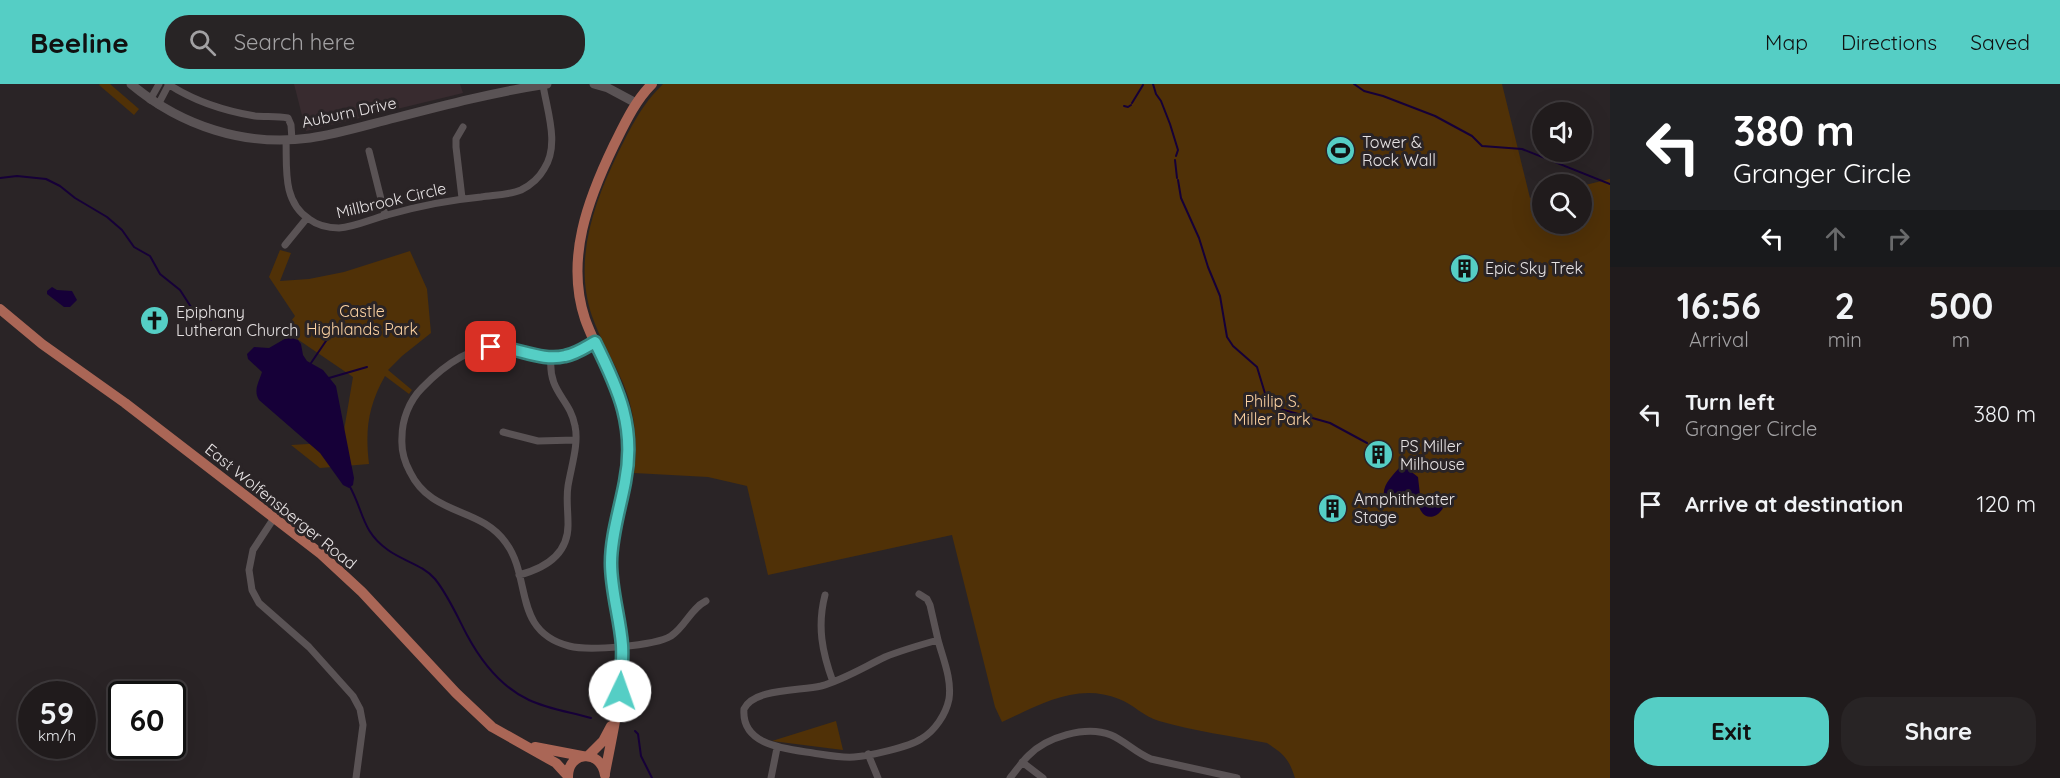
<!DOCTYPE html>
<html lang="en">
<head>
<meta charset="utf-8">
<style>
	:root { --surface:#201b1c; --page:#282425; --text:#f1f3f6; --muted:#a2a1a3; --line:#3d393b; --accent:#55cec5 }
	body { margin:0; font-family:Quicksand,sans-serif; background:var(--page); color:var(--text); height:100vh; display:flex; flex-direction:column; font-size:22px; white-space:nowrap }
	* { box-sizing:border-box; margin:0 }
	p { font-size:20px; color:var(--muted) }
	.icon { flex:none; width:33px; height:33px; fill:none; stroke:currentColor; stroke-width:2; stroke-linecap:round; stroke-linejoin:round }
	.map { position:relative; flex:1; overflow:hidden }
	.details { display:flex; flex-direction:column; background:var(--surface); width:450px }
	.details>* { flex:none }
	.top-card { background:#202124; color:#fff; overflow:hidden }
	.controls { position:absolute; left:1532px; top:18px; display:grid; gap:12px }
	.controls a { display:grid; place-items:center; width:60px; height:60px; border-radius:50%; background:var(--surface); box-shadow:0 6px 24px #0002,0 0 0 2px var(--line); font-size:30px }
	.speed { position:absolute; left:18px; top:597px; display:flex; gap:12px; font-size:30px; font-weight:700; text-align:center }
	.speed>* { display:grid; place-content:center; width:78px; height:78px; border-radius:50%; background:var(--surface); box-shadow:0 6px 24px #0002,0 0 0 2px var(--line); line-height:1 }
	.speed small { font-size:15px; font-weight:400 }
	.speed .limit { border:3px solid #111; border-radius:9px; background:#fff; color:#111 }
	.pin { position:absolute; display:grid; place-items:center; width:51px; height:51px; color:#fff; margin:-26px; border-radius:12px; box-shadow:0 3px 9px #0006 }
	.me { position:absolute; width:66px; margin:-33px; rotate:3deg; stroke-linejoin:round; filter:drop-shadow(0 0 4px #0008) }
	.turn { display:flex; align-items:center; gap:21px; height:126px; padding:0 24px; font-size:27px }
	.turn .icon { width:78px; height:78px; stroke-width:2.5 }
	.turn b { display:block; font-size:42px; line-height:51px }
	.lanes { display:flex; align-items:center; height:57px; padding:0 24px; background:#0003; justify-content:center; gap:30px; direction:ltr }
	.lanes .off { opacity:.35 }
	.eta { display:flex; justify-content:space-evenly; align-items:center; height:102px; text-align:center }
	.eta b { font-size:36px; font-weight:700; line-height:42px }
	.button { display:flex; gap:12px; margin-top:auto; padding:12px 24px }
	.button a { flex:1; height:69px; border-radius:24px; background:var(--accent); color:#111; font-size:24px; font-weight:700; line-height:69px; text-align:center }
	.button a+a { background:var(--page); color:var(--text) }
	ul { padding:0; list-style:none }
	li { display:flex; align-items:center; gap:18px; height:90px; padding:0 24px }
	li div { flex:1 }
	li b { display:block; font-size:22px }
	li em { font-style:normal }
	header { display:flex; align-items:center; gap:36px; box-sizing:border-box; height:84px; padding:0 30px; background:var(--accent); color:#111 }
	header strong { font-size:28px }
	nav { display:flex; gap:33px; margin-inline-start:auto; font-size:21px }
	.search { width:420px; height:54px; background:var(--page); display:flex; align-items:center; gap:15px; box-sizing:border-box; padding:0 21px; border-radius:24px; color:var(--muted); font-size:22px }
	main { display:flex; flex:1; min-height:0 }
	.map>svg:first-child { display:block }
	.built { fill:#382b2f }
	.green { fill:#503107 }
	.water { fill:#160038 }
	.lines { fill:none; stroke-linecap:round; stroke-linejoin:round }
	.stream { stroke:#160038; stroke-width:2 }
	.street { stroke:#5a5355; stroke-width:7 }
	.secondary { stroke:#5a5355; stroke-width:9 }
	.primary { stroke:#aa6656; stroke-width:10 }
	.route-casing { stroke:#378680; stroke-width:15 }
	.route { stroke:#55cec5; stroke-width:10 }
	.labels { text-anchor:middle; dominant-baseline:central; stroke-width:6; stroke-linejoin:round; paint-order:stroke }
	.street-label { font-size:16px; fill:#e7e3e4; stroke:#2a2426 }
	.poi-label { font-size:16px; fill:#e7e3e4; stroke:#2a2426; text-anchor:start }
	.park-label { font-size:16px; fill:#fdd3a3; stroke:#2a2426 }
</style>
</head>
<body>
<header>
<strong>Beeline</strong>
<div class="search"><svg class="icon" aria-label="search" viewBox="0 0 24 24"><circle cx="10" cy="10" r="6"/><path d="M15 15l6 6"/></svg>Search here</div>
<nav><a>Map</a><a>Directions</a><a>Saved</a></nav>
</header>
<main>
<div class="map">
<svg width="1610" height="694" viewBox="0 0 1610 694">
	<rect width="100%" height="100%" fill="#2a2426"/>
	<!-- built -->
	<path class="built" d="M 294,0 L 460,0 L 463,9 L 306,47 Z"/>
	<!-- green -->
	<path class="green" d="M 100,0 L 110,0 L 139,25 L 134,31 L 99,1 Z
		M 663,0 L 1502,0 L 1530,114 L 1542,111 L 1542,140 L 1581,140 L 1581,102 L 1610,95 L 1610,694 L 1295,694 C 1289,675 1284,670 1267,659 C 1231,652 1194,647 1159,637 C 1144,633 1133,620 1119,615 C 1077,598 1039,621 1002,638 L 995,623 L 952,451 L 768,491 L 747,402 L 708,393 L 634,389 C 638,358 635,328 623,299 C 613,276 600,255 592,232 C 573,176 594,119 618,69 C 631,43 642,20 663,0 Z
		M 280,166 L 291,169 L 280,197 L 309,195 L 344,188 L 410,167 L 427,205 L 431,249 L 402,272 L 388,286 L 412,306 L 409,310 L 385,292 C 368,322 365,346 369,380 L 320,384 L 291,361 L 342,358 L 353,293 L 284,246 L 295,232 L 269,193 Z
		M 836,637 L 843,666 L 772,657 Z"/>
	<!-- water -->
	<path class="water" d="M 52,203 L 57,206 L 72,207 L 77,216 L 70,223 L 64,223 L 47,210 L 47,207 Z
		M 288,253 L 298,256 L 301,260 L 303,271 L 307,277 L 323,286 L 336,302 L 354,394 L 353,401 L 349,404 L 343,401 L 320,369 L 259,316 C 253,306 259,298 262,288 L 248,275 L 247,270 L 254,263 L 269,264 Z
		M 1404,382 L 1418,393 L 1420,411 C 1430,416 1440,410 1443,424 C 1438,433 1427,437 1421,427 C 1418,423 1419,417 1416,414 C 1415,413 1413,412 1412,412 C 1401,409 1398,419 1384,412 C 1382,401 1393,391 1400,383 L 1402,384 Z"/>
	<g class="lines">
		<!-- stream -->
		<path class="stream" d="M 1153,0 L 1156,10 L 1161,17 L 1170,40 L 1178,66 L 1176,72
			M 1354,0 L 1364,7 L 1383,12 L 1435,32 L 1472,52 L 1482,62 L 1522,65 L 1610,100
			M 1132,19 L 1143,1
			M 1124,22 L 1128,23 L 1131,21
			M 1175,76 L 1177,94
			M 0,94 L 17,92 L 46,95 L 60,102 L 75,114 L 107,133 L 122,146 L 134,163 L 150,172 L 160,190 L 180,206 L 191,223 L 211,236
			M 1178,96 L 1181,114 L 1199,154 L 1208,183 L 1220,212 L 1227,253 L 1233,262 L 1257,283 L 1267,316 L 1277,324 L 1330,339 L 1367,359
			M 311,279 L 328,254
			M 329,294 L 367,283
			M 349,401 C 364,427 361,447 388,466 C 403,477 423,481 435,495 C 448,511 457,532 467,551 C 481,577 501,603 529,616 C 548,625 570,628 591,634
			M 635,647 L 638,650 L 641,672 L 652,694"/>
		<!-- street -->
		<path class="street" d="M 168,0 C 194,17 225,27 255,32 C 266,33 277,32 288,34 L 291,41 L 292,56
			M 150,16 L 159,0
			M 158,21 L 169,0
			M 286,56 C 287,84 282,117 309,135 C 317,141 328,144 339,144 C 355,143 371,135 387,131 C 418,122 449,116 481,113 C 494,111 509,111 521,106 C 531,101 539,94 544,85 C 560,61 547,27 543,1
			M 369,67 L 385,131
			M 462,114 L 456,63 L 456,55 L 463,43
			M 285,161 L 307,134
			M 595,259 C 585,264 574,271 562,273 C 544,276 530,268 513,264 C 477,256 446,279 422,304 C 409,317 402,336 402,353 C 401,366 404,377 410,388 C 432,433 480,422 506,459 C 532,494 512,547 569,562 C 588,567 655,562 671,552 C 686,542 690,525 706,517
			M 503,348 L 538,357 L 575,356
			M 274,434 L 253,466 L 249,486 L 252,506 L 259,519 L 309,563 L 353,612 L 360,625 L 363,641 L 356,694
			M 519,491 C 546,484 569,470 568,439 C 568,426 566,414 568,402 C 571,383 579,360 575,342 C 570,314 548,309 551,274
			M 919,510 L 927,515 L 930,521 L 938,556
			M 825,511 C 817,542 822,568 833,598
			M 938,556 C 943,575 952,595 949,615 C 946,630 935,647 921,655 C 909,663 869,672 854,673 C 841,674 826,671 813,669 C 787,665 741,662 744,625 C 754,604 800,607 821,602 C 843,596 864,583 885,573 C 902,566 920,561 938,556 Z
			M 868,670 L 878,694
			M 1022,678 L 1043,694
			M 771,694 L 777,664
			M 1010,694 C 1016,687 1021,679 1028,672 C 1046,653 1086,641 1111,651 C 1125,657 1136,669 1151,675 L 1237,694"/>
		<!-- secondary -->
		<path class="secondary" d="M 131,0 C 181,42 245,63 310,54 C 338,50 367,41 395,34 C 445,21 495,8 547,0
			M 594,0 L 608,4 L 636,19"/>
		<!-- primary -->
		<path class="primary" d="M 0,225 L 42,260 L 125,319 L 321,470 L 362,508 L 456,609 L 492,643 L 556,679 L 567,691
			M 535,663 L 582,672
			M 588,672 L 603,657 L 611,642
			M 605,689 C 613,647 623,606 622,563 C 621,532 610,501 611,469 C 612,431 631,396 629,358 C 627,311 600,277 585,235 C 565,175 588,115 614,61 C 625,39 635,17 652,0
			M 568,694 C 567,667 601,664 605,691"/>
	</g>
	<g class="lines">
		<defs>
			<path id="route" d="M 491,263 C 516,262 540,278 565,272 C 576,270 586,263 595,258 C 619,306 636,344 625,398 C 620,425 611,452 611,479 C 611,507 620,534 622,561 C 623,576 621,592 620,607"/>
		</defs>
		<!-- route casing -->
		<use href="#route" class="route-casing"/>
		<!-- route -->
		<use href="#route" class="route"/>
	</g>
	<!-- icons -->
	<defs>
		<symbol id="stadium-disc" viewBox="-11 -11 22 22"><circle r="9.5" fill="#55cec5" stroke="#2a2426"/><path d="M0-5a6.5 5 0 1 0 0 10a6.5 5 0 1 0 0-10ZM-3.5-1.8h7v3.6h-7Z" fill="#111"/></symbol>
		<symbol id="building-disc" viewBox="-11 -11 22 22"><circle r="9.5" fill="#55cec5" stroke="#2a2426"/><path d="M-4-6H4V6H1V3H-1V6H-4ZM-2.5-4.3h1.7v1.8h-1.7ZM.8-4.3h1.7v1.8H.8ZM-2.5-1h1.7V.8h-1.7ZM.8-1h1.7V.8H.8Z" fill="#111"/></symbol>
		<symbol id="church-disc" viewBox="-11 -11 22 22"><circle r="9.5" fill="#55cec5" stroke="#2a2426"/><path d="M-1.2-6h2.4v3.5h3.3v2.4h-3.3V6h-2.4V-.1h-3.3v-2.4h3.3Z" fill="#111"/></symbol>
	</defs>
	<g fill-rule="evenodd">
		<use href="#stadium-disc" x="1324" y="50" width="33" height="33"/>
		<use href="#building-disc" x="1448" y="168" width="33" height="33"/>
		<use href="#church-disc" x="138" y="220" width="33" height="33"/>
		<use href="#building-disc" x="1362" y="354" width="33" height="33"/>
		<use href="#building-disc" x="1316" y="408" width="33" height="33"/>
	</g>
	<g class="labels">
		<!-- street labels -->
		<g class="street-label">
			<text transform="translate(349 28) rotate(-12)">Auburn Drive</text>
			<text transform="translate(391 116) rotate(-13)">Millbrook Circle</text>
			<text transform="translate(281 422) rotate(39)">East Wolfensberger Road</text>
		</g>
		<!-- poi labels -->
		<g class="poi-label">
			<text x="1362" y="58">Tower &amp;<tspan x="1362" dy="18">Rock Wall</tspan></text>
			<text x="1485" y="184">Epic Sky Trek</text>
			<text x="176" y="228">Epiphany<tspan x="176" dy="18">Lutheran Church</tspan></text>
			<text x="1400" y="362">PS Miller<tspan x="1400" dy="18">Milhouse</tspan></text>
			<text x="1354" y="415">Amphitheater<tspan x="1354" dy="18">Stage</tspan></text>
		</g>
		<!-- park labels -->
		<g class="park-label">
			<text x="362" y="227">Castle<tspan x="362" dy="18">Highlands Park</tspan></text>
			<text x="1272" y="317">Philip S.<tspan x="1272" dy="18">Miller Park</tspan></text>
		</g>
	</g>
</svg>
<div class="controls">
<a><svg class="icon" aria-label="sound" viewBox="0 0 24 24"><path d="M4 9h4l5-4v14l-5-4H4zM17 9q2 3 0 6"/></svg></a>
<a><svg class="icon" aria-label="search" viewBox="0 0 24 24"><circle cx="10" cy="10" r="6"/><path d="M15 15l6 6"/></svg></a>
</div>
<div class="speed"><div>59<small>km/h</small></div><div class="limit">60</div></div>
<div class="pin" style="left:491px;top:263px;background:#d93025"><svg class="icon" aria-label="arrive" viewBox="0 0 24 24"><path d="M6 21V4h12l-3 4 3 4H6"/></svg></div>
<svg class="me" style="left:620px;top:607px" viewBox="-20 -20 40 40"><circle r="19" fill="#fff"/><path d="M0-13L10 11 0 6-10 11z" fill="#55cec5"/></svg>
</div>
<section class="details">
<div class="top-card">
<div class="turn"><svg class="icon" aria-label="left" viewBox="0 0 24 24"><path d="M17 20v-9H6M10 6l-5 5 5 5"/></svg><div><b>380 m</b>Granger Circle</div></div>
<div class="lanes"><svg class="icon" aria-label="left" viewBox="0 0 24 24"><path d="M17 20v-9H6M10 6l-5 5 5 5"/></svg><svg class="icon off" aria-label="ahead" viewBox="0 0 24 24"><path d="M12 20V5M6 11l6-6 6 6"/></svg><svg class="icon off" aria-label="right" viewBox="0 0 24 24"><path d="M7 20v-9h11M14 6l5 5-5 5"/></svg></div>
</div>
<div class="eta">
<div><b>16:56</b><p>Arrival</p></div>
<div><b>2</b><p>min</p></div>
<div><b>500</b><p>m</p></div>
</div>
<ul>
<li><svg class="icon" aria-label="left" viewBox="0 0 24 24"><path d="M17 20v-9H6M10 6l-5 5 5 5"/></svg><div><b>Turn left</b><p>Granger Circle</p></div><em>380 m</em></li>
<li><svg class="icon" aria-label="arrive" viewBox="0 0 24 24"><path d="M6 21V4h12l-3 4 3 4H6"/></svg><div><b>Arrive at destination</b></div><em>120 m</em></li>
</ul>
<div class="button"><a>Exit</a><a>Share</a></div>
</section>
</main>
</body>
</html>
